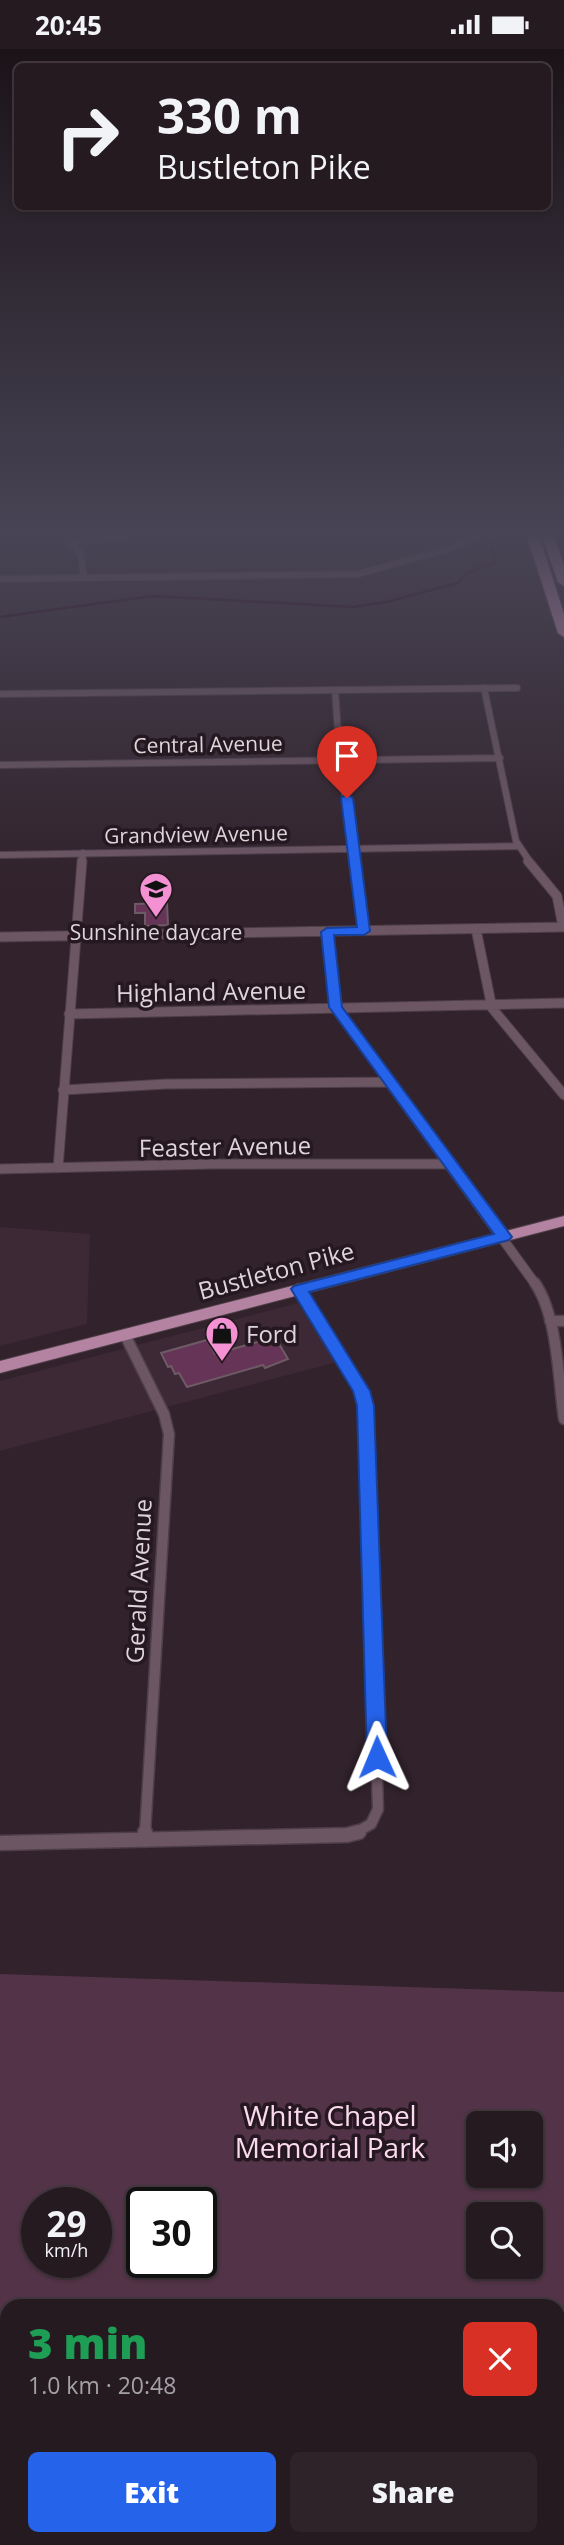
<!DOCTYPE html>
<html lang="en">
<head>
<meta charset="utf-8">
<style>
	:root { --surface:#251a20; --page:#2d2329; --text:#f1f3f6; --muted:#a3a1a5; --line:#42383e; --accent:#2563eb }
	body { margin:0; font-family:"Open Sans",sans-serif; background:var(--page); color:var(--text); height:100vh; display:flex; flex-direction:column; font-size:26px; white-space:nowrap }
	* { box-sizing:border-box; margin:0 }
	p { font-size:23px; color:var(--muted) }
	.icon { flex:none; width:38px; height:38px; fill:none; stroke:currentColor; stroke-width:2; stroke-linecap:round; stroke-linejoin:round }
	.map { position:relative; flex:1; overflow:hidden }
	.panel { position:absolute; left:0px; top:2250px; width:565px; height:247px; display:flex; flex-direction:column; background:var(--surface); border-radius:21px 21px 0 0; box-shadow:0 2px 5px #0004,0 0 0 2px var(--line) }
	.panel>* { flex:none }
	.banner { position:absolute; left:14px; top:14px; width:537px; height:147px; border-radius:10px; box-shadow:0 2px 5px #0004,0 0 0 2px var(--line); background:#251a20; color:var(--text); overflow:hidden }
	.controls { position:absolute; left:466px; top:2062px; display:grid; gap:14px }
	.controls a { display:grid; place-items:center; width:77px; height:77px; border-radius:10px; background:var(--surface); box-shadow:0 2px 5px #0004,0 0 0 2px var(--line); font-size:35px }
	.speed { position:absolute; left:21px; top:2138px; display:flex; gap:14px; font-size:35px; font-weight:700; text-align:center }
	.speed>* { display:grid; place-content:center; width:91px; height:91px; border-radius:50%; background:var(--surface); box-shadow:0 2px 5px #0004,0 0 0 2px var(--line); line-height:1 }
	.speed small { font-size:18px; font-weight:400 }
	.speed .limit { border:4px solid #111; border-radius:10px; background:#fff; color:#111 }
	.pin { position:absolute; display:grid; place-items:center; width:60px; height:60px; color:#fff; margin:-72px -30px; border-radius:50% 50% 50% 0; rotate:-45deg; box-shadow:0 0 7px #0007 }
	.pin .icon { rotate:45deg }
	.me { position:absolute; width:77px; margin:-38px; rotate:359deg; stroke-linejoin:round; filter:drop-shadow(0 0 5px #0008) }
	.turn { display:flex; align-items:center; gap:24px; height:147px; padding:0 28px; font-size:32px }
	.turn .icon { width:91px; height:91px; stroke-width:2.5 }
	.turn b { display:block; font-size:49px; line-height:60px }
	.round { display:grid; place-items:center; flex:none; width:74px; height:74px; border-radius:10px; background:var(--page) }
	.overview { display:flex; align-items:center; justify-content:space-between; height:119px; padding:0 28px }
	h1 { font-size:42px; font-weight:800; line-height:52px; color:#1e9e55 }
	.primary-button { display:flex; gap:14px; margin-top:auto; padding:14px 28px }
	.primary-button a { flex:1; height:80px; border-radius:10px; background:var(--accent); color:#fff; font-size:28px; font-weight:800; line-height:80px; text-align:center }
	.primary-button a+a { background:var(--page); color:var(--text) }
	.status { display:flex; justify-content:space-between; align-items:center; height:49px; padding:0 35px; background:var(--surface); direction:ltr }
	.status svg { height:19px; fill:currentColor }
	.map>svg:first-child { display:block }
	.built { fill:#3d2835 }
	.green { fill:#523347; fill-rule:evenodd }
	.lines { fill:none; stroke-linecap:round; stroke-linejoin:round }
	.stream { stroke:#220018; stroke-width:2.5 }
	.building { fill:#663456; stroke:#6c5b65; stroke-width:2 }
	.minor-far3-casing { stroke:#4d3e47; stroke-width:8 }
	.minor-far2-casing { stroke:#4d3e47; stroke-width:11 }
	.minor-far1-casing { stroke:#4d3e47; stroke-width:13 }
	.minor-casing { stroke:#4d3e47; stroke-width:17 }
	.primary-casing { stroke:#4d3e47; stroke-width:2 }
	.motorway-casing { stroke:#4d3e47; stroke-width:3 }
	.minor-far3 { stroke:#6d5664; stroke-width:6 }
	.minor-far2 { stroke:#6d5664; stroke-width:9 }
	.minor-far1 { stroke:#6d5664; stroke-width:10 }
	.minor { stroke:#6d5664; stroke-width:14 }
	.primary { fill:#b383a1; fill-rule:evenodd }
	.motorway { fill:#ce95ba; fill-rule:evenodd }
	.route { fill:#2563eb; stroke:#184099; stroke-width:2 }
	.labels { text-anchor:middle; dominant-baseline:central; stroke-width:7; stroke-linejoin:round; paint-order:stroke }
	.far-street-label { font-size:21px; fill:#ded4da; stroke:#261821 }
	.far-poi-label { font-size:21px; fill:#ded4da; stroke:#261821 }
	.street-label { font-size:24px; fill:#ded4da; stroke:#261821 }
	.poi-label { font-size:24px; fill:#ded4da; stroke:#261821; text-anchor:start }
	.near-park-label { font-size:28px; fill:#fbd9ee; stroke:#261821 }
</style>
</head>
<body>
<div class="status"><b>20:45</b><svg viewBox="0 0 49 12"><path d="M0 12V9h3v3zM5 12V6h3v6zM10 12V3h3v9zM15 12V0h3v12zM26 1h20v11H26zM47 4h2v5h-2z"/></svg></div>
<div class="map">
<svg width="564" height="2496" viewBox="0 0 564 2496">
	<rect width="100%" height="100%" fill="#31222b"/>
	<!-- built -->
	<path class="built" d="M 0,1178 L 90,1185 L 87,1275 L 0,1297 Z
		M 298,1254 L 337,1313 L 0,1402 L 0,1332 Z"/>
	<!-- green -->
	<path class="green" d="M 0,1925 L 564,1943 L 564,2413 L 558,2413 L 558,2258 L 7,2258 L 7,2423 L 0,2425 ZM 478,2074 L 530,2074 L 530,2126 L 478,2126 ZM 37,2154 L 96,2154 L 96,2214 L 37,2214 ZM 142,2154 L 201,2154 L 201,2214 L 142,2214 ZM 478,2165 L 530,2165 L 530,2217 L 478,2217 Z"/>
	<g class="lines">
		<!-- stream -->
		<path class="stream" d="M 0,568 L 153,547 L 353,558 L 386,553 L 458,534 L 467,524 L 494,514 L 496,507 L 491,501 L 499,487"/>
	</g>
	<!-- building -->
	<path class="building" d="M 167,854 L 168,876 L 145,877 L 145,864 L 135,864 L 135,855 Z
		M 275,1288 L 288,1310 L 265,1319 L 263,1316 L 187,1338 L 179,1324 L 175,1325 L 171,1317 L 168,1318 L 161,1304 L 207,1291 L 215,1305 Z"/>
	<g class="lines">
		<defs>
			<path id="minor-far3" d="M 67,487 L 81,506 L 84,529
				M 73,493 L 128,487
				M 0,530 L 358,525 L 448,500 L 479,487
				M 484,639 L 516,792 L 530,813
				M 335,641 L 340,711 L 354,813
				M 0,645 L 517,639
				M 0,716 L 500,709
				M 0,806 L 518,797
				M 82,813 L 83,804"/>
			<path id="minor-far2" d="M 354,812 L 364,882
				M 528,812 L 557,847 L 563,878
				M 476,880 L 492,959 L 564,1046
				M 327,883 L 335,958 L 536,1236
				M 0,888 L 564,878
				M 69,965 L 564,954
				M 63,1041 L 166,1035 L 389,1033
				M 58,1119 L 82,812
				M 0,1120 L 212,1115 L 450,1115"/>
			<path id="minor-far1" d="M 535,1234 C 558,1268 558,1330 564,1370
				M 299,1240 L 361,1342 L 366,1357 L 378,1760 L 371,1775 L 353,1785
				M 550,1272 L 564,1272
				M 125,1286 L 164,1365 L 169,1385 L 145,1785"/>
			<path id="minor" d="M 145,1791 L 145,1783
				M 0,1794 L 347,1786 L 359,1783"/>
			<path id="primary" d="M 564,1167 L 564,1177 L 0,1324 L 0,1312 Z"/>
			<path id="motorway" d="M 527,487 L 539,487 L 564,565 L 564,588 L 558,584 Z
				M 542,487 L 554,487 L 564,516 L 564,537 L 558,533 Z"/>
		</defs>
		<!-- minor-far3 casing -->
		<use href="#minor-far3" class="minor-far3-casing"/>
		<!-- minor-far2 casing -->
		<use href="#minor-far2" class="minor-far2-casing"/>
		<!-- minor-far1 casing -->
		<use href="#minor-far1" class="minor-far1-casing"/>
		<!-- minor casing -->
		<use href="#minor" class="minor-casing"/>
		<!-- primary casing -->
		<use href="#primary" class="primary-casing"/>
		<!-- motorway casing -->
		<use href="#motorway" class="motorway-casing"/>
		<!-- minor-far3 -->
		<use href="#minor-far3" class="minor-far3"/>
		<!-- minor-far2 -->
		<use href="#minor-far2" class="minor-far2"/>
		<!-- minor-far1 -->
		<use href="#minor-far1" class="minor-far1"/>
		<!-- minor -->
		<use href="#minor" class="minor"/>
		<!-- primary -->
		<use href="#primary" class="primary"/>
		<!-- motorway -->
		<use href="#motorway" class="motorway"/>
	</g>
	<!-- sky -->
	<linearGradient id="sky" x2="0" y2="1"><stop stop-color="#1b1318"/><stop offset="0.58" stop-color="#484455"/><stop offset="1" stop-color="#484455" stop-opacity="0"/></linearGradient>
	<rect width="564" height="836" fill="url(#sky)"/>
	<!-- route -->
	<path class="route" d="M 347,745 L 353,749 L 370,882 L 364,886 L 334,886 L 342,958 L 512,1188 L 509,1191 L 309,1243 L 370,1342 L 374,1357 L 387,1708 L 384,1714 L 377,1716 L 370,1714 L 367,1708 L 357,1357 L 353,1342 L 291,1240 L 294,1237 L 494,1185 L 329,958 L 321,883 L 327,879 L 357,878 L 341,749 Z"/>
	<!-- icons -->
	<defs>
		<symbol id="school-pin" viewBox="-11 -11 22 30"><path d="M0 17L-7.5 6A9.5 9.5 0 1 1 7.5 6Z" fill="#f491d3" stroke="#261821"/><path d="M0-5L7-2L0 1L-7-2ZM-4 1L0 2.5L4 1V4Q0 6-4 4Z" fill="#111"/></symbol>
		<symbol id="shop-pin" viewBox="-11 -11 22 30"><path d="M0 17L-7.5 6A9.5 9.5 0 1 1 7.5 6Z" fill="#f491d3" stroke="#261821"/><path d="M-5-2.5h2.3a2.7 3.5 0 0 1 5.4 0H5L5.5 6h-11ZM-1.5-2.5h3a1.5 2.3 0 0 0-3 0Z" fill="#111"/></symbol>
	</defs>
	<g fill-rule="evenodd">
		<use href="#school-pin" x="137" y="821" width="38" height="52"/>
		<use href="#shop-pin" x="203" y="1265" width="38" height="52"/>
	</g>
	<g class="labels">
		<!-- far-street labels -->
		<g class="far-street-label">
			<text transform="translate(208 695) rotate(-1)">Central Avenue</text>
			<text transform="translate(196 785) rotate(-1)">Grandview Avenue</text>
		</g>
		<!-- far-poi labels -->
		<g class="far-poi-label">
			<text x="156" y="883">Sunshine daycare</text>
		</g>
		<!-- street labels -->
		<g class="street-label">
			<text transform="translate(211 942) rotate(-1)">Highland Avenue</text>
			<text transform="translate(225 1097) rotate(-1)">Feaster Avenue</text>
			<text transform="translate(276 1221) rotate(-15)">Bustleton Pike</text>
			<text transform="translate(138 1532) rotate(-87)">Gerald Avenue</text>
		</g>
		<!-- poi labels -->
		<g class="poi-label">
			<text x="246" y="1284">Ford</text>
		</g>
		<!-- near-park labels -->
		<g class="near-park-label">
			<text x="330" y="2066">White Chapel<tspan x="330" dy="32">Memorial Park</tspan></text>
		</g>
	</g>
</svg>
<div class="controls">
<a><svg class="icon" aria-label="sound" viewBox="0 0 24 24"><path d="M4 9h4l5-4v14l-5-4H4zM17 9q2 3 0 6"/></svg></a>
<a><svg class="icon" aria-label="search" viewBox="0 0 24 24"><circle cx="10" cy="10" r="6"/><path d="M15 15l6 6"/></svg></a>
</div>
<div class="speed"><div>29<small>km/h</small></div><div class="limit">30</div></div>
<div class="pin" style="left:347px;top:749px;background:#d93025"><svg class="icon" aria-label="arrive" viewBox="0 0 24 24"><path d="M6 21V4h12l-3 4 3 4H6"/></svg></div>
<svg class="me" style="left:377px;top:1708px" viewBox="-20 -20 40 40"><path d="M0-17L14 15 0 8-14 15z" fill="#2563eb" stroke="#fff" stroke-width="4"/></svg>
<div class="banner">
<div class="turn"><svg class="icon" aria-label="right" viewBox="0 0 24 24"><path d="M7 20v-9h11M14 6l5 5-5 5"/></svg><div><b>330 m</b>Bustleton Pike</div></div>
</div>
<section class="panel">
<div class="overview"><div><h1>3 min</h1><p>1.0 km · 20:48</p></div><a class="round" style="background:#d93025;color:#fff"><svg class="icon" aria-label="close" viewBox="0 0 24 24"><path d="M6 6l12 12M18 6L6 18"/></svg></a></div>
<div class="primary-button"><a>Exit</a><a>Share</a></div>
</section>
</div>
</body>
</html>
